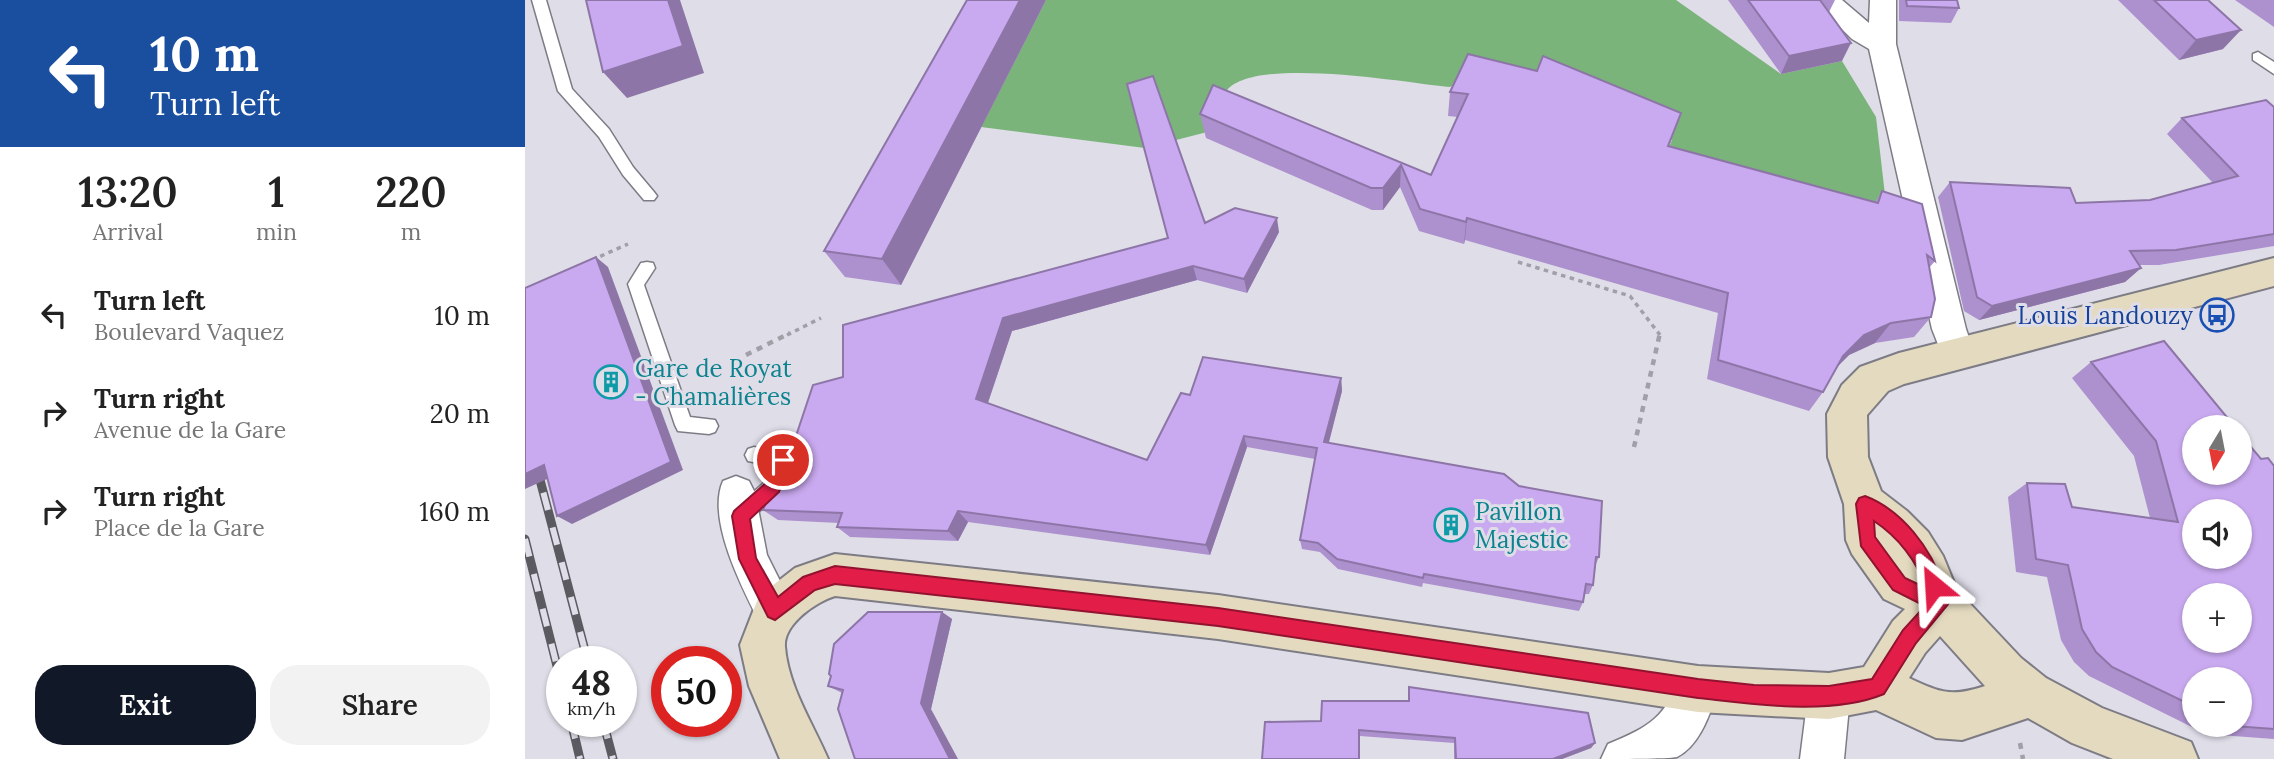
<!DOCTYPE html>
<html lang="en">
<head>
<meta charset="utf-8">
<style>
	:root { --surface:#fff; --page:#f2f2f2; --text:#222; --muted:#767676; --accent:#111827 }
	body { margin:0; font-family:Lora,serif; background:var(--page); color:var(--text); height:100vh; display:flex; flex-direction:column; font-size:26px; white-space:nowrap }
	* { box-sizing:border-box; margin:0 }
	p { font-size:23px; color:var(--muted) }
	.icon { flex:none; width:38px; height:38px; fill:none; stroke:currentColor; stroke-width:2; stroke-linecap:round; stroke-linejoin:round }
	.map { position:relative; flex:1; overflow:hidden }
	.side { display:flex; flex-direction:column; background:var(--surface); width:525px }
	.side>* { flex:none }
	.guide { background:#1a4fa0; color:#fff; overflow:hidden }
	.needle { width:46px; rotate:190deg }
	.buttons { position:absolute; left:1657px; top:415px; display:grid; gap:14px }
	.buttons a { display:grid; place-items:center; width:70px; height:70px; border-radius:50%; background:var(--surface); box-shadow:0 2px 5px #0004; font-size:35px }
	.speed { position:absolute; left:21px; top:646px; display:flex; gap:14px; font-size:35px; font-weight:700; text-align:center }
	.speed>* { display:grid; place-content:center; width:91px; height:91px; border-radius:50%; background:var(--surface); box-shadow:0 2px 5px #0004; line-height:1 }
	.speed small { font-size:18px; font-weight:400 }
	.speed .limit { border:10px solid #d22; background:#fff; color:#111 }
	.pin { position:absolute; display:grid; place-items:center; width:60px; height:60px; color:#fff; margin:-30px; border:4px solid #fff; border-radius:50%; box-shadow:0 2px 7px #0007 }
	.me { position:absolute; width:77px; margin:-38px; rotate:333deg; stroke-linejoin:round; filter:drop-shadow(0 0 5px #0008) }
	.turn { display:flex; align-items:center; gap:24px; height:147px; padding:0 35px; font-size:32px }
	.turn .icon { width:91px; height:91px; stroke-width:2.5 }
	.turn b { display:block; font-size:49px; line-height:60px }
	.eta { display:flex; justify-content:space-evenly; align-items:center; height:119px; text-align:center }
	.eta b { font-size:42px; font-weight:600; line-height:49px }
	.button { display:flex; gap:14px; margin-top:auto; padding:14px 35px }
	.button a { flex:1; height:80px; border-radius:28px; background:var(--accent); color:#fff; font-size:28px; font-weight:600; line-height:80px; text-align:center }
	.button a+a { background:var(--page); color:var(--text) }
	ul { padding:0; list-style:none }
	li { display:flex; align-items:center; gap:21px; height:98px; padding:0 35px }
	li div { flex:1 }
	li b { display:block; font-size:26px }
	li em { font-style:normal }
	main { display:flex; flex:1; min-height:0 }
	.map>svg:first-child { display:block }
	.forest { fill:#7ab47b }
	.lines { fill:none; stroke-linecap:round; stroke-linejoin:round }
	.service-casing { stroke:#7d7c85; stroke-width:3 }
	.minor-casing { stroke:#7d7c85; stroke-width:3 }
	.secondary-casing { stroke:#7d7c85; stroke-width:4 }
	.path-far1 { stroke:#a19fa8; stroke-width:3.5; stroke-dasharray:4.5 4.5; stroke-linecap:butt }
	.path { stroke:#a19fa8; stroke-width:4.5; stroke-dasharray:6 6; stroke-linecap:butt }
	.service { fill:#fff; fill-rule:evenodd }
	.minor { fill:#fff; fill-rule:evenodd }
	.secondary { fill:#e4dac0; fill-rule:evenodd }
	.rail-casing { stroke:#5c5a61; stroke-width:9 }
	.rail { stroke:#dfdde8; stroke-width:6; stroke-dasharray:18; stroke-linecap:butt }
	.wall { fill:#ad91ce; fill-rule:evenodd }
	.shaded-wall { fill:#8d76a7 }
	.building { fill:#c9a9ef; stroke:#8d76a7; stroke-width:2; fill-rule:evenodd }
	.route { fill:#e11d48; stroke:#92132f; stroke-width:2; fill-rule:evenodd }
	.labels { text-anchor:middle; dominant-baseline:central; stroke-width:6; stroke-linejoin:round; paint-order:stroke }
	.transit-label { font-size:24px; fill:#164399; stroke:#dfdde8; text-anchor:end }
	.culture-label { font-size:24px; fill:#0d838f; stroke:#dfdde8; text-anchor:start }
</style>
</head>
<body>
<main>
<section class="side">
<div class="guide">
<div class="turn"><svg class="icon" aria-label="left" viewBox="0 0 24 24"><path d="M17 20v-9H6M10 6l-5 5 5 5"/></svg><div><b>10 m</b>Turn left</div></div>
</div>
<div class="eta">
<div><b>13:20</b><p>Arrival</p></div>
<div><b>1</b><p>min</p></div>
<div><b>220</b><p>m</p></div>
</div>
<ul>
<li><svg class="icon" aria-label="left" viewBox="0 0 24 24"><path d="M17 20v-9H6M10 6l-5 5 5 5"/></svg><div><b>Turn left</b><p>Boulevard Vaquez</p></div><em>10 m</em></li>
<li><svg class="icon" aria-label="right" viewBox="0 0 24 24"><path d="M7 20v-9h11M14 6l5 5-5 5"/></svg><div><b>Turn right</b><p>Avenue de la Gare</p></div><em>20 m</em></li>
<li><svg class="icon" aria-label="right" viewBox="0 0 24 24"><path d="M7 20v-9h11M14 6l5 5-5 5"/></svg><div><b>Turn right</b><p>Place de la Gare</p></div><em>160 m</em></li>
</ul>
<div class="button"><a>Exit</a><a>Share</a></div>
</section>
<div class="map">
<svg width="1749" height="759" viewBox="0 0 1749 759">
	<rect width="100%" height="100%" fill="#dfdde8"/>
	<!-- forest -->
	<path class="forest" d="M 521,0 L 1151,0 L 1256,74 L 1317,61 L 1351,117 L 1363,221 L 1143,150 L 1147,140 L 941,78 L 925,87 C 883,83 723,54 700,93 C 695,103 693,119 690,130 L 620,148 L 456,127 Z"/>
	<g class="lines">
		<defs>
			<path id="service" d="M 7,0 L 21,0 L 47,89 L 84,129 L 108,167 L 129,192 L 132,196 L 129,200 L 119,200 L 98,175 L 74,137 L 33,91 Z
				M 1733,52 L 1749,62 L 1749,74 L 1728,60 L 1728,54 Z
				M 122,262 L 128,263 L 130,268 L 119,285 L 165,417 L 190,420 L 193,426 L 190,432 L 184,434 L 153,431 L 150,425 L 103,284 L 116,263 Z
				M 229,447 L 265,454 L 268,460 L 255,493 L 222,522 L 215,525 L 208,522 L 206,516 L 208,510 L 241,481 L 247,466 L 223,461 L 220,455 L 223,449 Z"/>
			<path id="minor" d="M 1287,0 L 1317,0 L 1344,23 L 1345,0 L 1371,0 L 1371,44 L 1441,329 L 1449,352 L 1444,362 L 1432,366 L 1420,362 L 1407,329 L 1344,49 L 1327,39 Z
				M 211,476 L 224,481 L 230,493 L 242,555 L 270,611 L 264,625 L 250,631 L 236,625 C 218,590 181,519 198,481 Z
				M 1173,668 L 1188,674 L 1194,689 C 1185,712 1176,745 1152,757 C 1142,759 1091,759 1076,759 L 1083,744 C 1126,726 1139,718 1158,674 Z
				M 1304,675 L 1319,681 L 1325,696 L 1319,759 L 1275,759 L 1283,696 L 1289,681 Z"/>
			<path id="secondary" d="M 1749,258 L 1749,286 L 1379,384 L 1363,391 L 1342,415 L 1343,457 L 1356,491 L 1382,511 L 1403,532 L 1418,556 L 1432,590 L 1496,658 L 1521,678 L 1577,708 L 1666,742 L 1673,759 L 1588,759 L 1547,743 L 1503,718 L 1437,740 L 1411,738 L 1351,710 L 1304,719 L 1173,712 L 693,639 L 310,596 C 291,602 258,624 260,647 C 263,686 288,724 303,759 L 255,759 L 224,686 L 215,645 L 234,596 L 270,568 L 310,554 L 693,595 L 1173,666 L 1304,673 L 1339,667 L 1368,621 L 1380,609 L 1359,599 L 1327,554 L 1321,540 L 1319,504 L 1303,457 L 1302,414 L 1317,385 L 1335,367 L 1374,353 ZM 1415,636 L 1460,686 C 1427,697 1415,693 1384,678 L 1400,653 Z"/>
		</defs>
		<!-- service casing -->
		<use href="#service" class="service-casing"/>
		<!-- minor casing -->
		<use href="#minor" class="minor-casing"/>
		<!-- secondary casing -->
		<use href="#secondary" class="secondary-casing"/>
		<!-- path-far1 -->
		<path class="path-far1" d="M 67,260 L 103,244
			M 993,262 L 1105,296 L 1135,335
			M 262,335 L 296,318"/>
		<!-- path -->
		<path class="path" d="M 221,355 L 265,333
			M 1109,447 L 1135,333
			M 1495,743 L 1498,759"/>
		<!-- service -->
		<use href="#service" class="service"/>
		<!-- minor -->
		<use href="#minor" class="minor"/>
		<!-- secondary -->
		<use href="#secondary" class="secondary"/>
		<defs>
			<path id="rail" d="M 0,423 L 63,662
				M 0,539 L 37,686
				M 46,721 L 55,759
				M 78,721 L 88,759"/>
		</defs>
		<!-- rail casing -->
		<use href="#rail" class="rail-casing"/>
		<!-- rail -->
		<use href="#rail" class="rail"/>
	</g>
	<!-- wall -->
	<path class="wall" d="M 521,0 L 376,285 L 320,277 L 299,251 Z
		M 1203,0 L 1310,0 L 1304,12 L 1317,61 L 1256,74 Z
		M 1374,0 L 1432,0 L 1434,8 L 1426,23 L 1374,21 Z
		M 1593,0 L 1683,0 L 1698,49 L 1654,60 Z
		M 1710,0 L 1749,0 L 1749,27 Z
		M 688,85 L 906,175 L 933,117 L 923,116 L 925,92 L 1156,113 L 1144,147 L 1350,202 L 1357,191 L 1410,261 L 1404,268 L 1406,317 L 1389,337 L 1350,343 L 1324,355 L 1311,368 L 1298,392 L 1284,411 L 1182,379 L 1193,313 L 940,240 L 939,244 L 894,231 L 875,187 L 858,210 L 847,210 L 681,138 L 675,114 Z
		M 1749,107 L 1749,246 L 1634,265 L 1615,265 L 1616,268 L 1600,282 L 1454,320 L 1439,311 L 1413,197 L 1425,182 L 1551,203 L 1625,200 L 1688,183 L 1642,134 L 1657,118 Z
		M 754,232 L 722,293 L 672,280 L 487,331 L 463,403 L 622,460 L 665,395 L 816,378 L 817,391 L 803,443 L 1074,557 L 1071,564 L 1068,585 L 1064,594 L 1059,594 L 1058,602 L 1054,611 L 898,583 L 897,587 L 813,569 L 795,552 L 777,549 L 775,540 L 790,459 L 722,447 L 685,555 L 443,522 L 433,541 L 325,537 L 312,527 L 314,523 L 253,520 L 238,510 L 270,439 L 318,377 L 643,238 Z
		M 1566,362 L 1749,466 L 1749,739 L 1681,734 L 1564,676 L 1549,662 L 1536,640 L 1522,577 L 1491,572 L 1483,497 L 1502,483 L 1547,507 L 1625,518 L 1609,456 L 1547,378 ZM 1670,679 L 1715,724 L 1670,724 Z
		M 417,612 L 427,619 L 406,709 L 317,693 L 303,686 L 306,676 Z
		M 740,722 L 1070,743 L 1066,748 L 1037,759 L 929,759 L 929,743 L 835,736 Z"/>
	<!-- shaded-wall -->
	<path class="shaded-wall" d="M 143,0 L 155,0 L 179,73 L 102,98 L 78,72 Z
		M 495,0 L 521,0 L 376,285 L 357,259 Z
		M 1716,30 L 1698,49 L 1654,60 L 1671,40 Z
		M 1326,43 L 1317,61 L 1256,74 L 1264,56 Z
		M 876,165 L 875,187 L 858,210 L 858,188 Z
		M 752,218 L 754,232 L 722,293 L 719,279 Z
		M 942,218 L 940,240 L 939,244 L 941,222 Z
		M 71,257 L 83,267 L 158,470 L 47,524 L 32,516 Z
		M 668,266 L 672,280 L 487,331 L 460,411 L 451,399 L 478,318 Z
		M 1616,268 L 1600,282 L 1454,320 L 1467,306 Z
		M 1366,323 L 1350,343 L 1324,355 L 1303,376 L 1318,356 L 1339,335 Z
		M 816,378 L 817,391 L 801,454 L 799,442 Z
		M 719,436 L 722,447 L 685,555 L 681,545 Z
		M 19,465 L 33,474 L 0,489 L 0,474 Z
		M 433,511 L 443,522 L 433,541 L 423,531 Z
		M 417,612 L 427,619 L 406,709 L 433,759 L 425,759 L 396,703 Z
		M 1070,743 L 1066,748 L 1037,759 L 1028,759 Z"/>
	<!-- building -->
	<path class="building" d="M 61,0 L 143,0 L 158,46 L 78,72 Z
		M 442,0 L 495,0 L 357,259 L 299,251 Z
		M 1223,0 L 1295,0 L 1326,43 L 1264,56 Z
		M 1381,0 L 1432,0 L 1434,8 L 1382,6 Z
		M 1629,0 L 1683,0 L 1716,30 L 1671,40 Z
		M 943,54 L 1012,71 L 1018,56 L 1156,113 L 1143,146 L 1353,203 L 1357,191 L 1397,204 L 1410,261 L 1402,255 L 1410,299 L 1406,317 L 1366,323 L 1339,335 L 1318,356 L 1298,392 L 1193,360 L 1203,293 L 942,218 L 941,222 L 895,209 L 876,165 L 858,188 L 846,188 L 675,114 L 688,85 L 906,175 L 943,94 L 925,92 Z
		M 628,76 L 680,223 L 710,208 L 752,218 L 719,279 L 668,266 L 478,318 L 451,399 L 622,460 L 656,393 L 665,395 L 678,357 L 816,378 L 799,442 L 979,474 L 994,486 L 1077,501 L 1074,557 L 1071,557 L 1068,585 L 1061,584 L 1058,602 L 899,574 L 898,578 L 812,559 L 793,543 L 775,540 L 792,448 L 719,436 L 681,545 L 433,511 L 423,531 L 312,527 L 317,513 L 238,510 L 267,439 L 270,439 L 288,385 L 318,377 L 318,325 L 643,238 L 602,84 Z
		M 1741,100 L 1749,107 L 1749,234 L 1651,250 L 1605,251 L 1616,268 L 1467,306 L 1452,297 L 1425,182 L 1545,188 L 1551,203 L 1625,200 L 1713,176 L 1657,118 Z
		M 71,257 L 146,462 L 32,516 L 19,465 L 0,474 L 0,288 Z
		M 1639,341 L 1710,427 L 1670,427 L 1670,472 L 1715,472 L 1715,434 L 1736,459 L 1743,458 L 1749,466 L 1749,729 L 1709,726 L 1706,724 L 1715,724 L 1715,679 L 1670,679 L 1670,707 L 1587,667 L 1571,652 L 1557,629 L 1543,565 L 1511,559 L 1502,483 L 1540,484 L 1547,507 L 1653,522 L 1631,441 L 1566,362 ZM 1670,511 L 1715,511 L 1715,556 L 1670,556 ZM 1670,595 L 1715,595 L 1715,640 L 1670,640 Z
		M 343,612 L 417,612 L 396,703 L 425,759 L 330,759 L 313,709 L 318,690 L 303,686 L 306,676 L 304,674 L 309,644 Z
		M 884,687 L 1063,713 L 1070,743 L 1028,759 L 931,759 L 930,738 L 834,730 L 834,759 L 737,759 L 740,722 L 796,721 L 797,701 L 884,701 Z"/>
	<!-- route -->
	<path class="route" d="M 258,452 L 264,454 L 267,460 L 254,492 L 225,519 L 231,558 L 253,597 L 278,577 L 310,566 L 693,608 L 1173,679 L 1229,685 L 1304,686 L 1347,679 L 1378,630 L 1400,606 L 1368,590 L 1336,546 L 1331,504 L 1334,498 L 1340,496 C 1377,510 1407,549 1418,586 L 1412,593 L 1421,597 L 1424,603 L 1391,643 L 1359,694 C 1306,716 1229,704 1173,698 L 693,626 L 310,584 L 290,590 L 250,620 L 243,617 L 214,559 L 207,516 L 209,511 L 242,482 L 253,454 ZM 1349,521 C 1373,537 1392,561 1401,588 L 1380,578 L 1350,537 Z"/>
	<!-- icons -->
	<defs>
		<symbol id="bus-ring" viewBox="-11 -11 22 22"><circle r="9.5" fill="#dfdde8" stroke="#1a4fb4" stroke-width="1.5"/><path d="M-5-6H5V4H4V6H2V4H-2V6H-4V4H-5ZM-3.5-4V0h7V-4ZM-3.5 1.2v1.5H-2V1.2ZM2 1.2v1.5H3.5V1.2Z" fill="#1a4fb4"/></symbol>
		<symbol id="building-ring" viewBox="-11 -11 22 22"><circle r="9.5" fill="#dfdde8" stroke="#0f9aa8" stroke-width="1.5"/><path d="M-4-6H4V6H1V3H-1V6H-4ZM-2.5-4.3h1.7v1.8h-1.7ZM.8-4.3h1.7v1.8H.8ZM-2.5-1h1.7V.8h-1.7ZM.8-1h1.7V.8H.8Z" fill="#0f9aa8"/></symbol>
	</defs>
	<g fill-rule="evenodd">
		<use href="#bus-ring" x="1673" y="296" width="38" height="38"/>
		<use href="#building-ring" x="67" y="363" width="38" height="38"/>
		<use href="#building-ring" x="907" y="506" width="38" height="38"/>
	</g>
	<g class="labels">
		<!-- transit labels -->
		<g class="transit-label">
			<text x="1668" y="315">Louis Landouzy</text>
		</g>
		<!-- culture labels -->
		<g class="culture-label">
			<text x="110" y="368">Gare de Royat<tspan x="110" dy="28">- Chamalières</tspan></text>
			<text x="950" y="511">Pavillon<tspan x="950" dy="28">Majestic</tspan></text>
		</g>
	</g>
</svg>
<div class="buttons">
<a><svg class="needle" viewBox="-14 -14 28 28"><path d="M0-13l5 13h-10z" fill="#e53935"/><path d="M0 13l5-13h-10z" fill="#767676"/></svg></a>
<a><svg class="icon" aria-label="sound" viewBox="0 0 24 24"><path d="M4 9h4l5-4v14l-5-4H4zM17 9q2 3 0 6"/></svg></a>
<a>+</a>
<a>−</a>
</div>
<div class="speed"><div>48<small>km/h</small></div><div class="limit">50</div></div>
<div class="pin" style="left:258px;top:460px;background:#d93025"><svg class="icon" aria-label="arrive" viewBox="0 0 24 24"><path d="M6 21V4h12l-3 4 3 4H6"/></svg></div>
<svg class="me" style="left:1409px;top:586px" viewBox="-20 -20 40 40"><path d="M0-17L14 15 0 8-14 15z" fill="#e11d48" stroke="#fff" stroke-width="4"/></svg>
</div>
</main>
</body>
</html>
